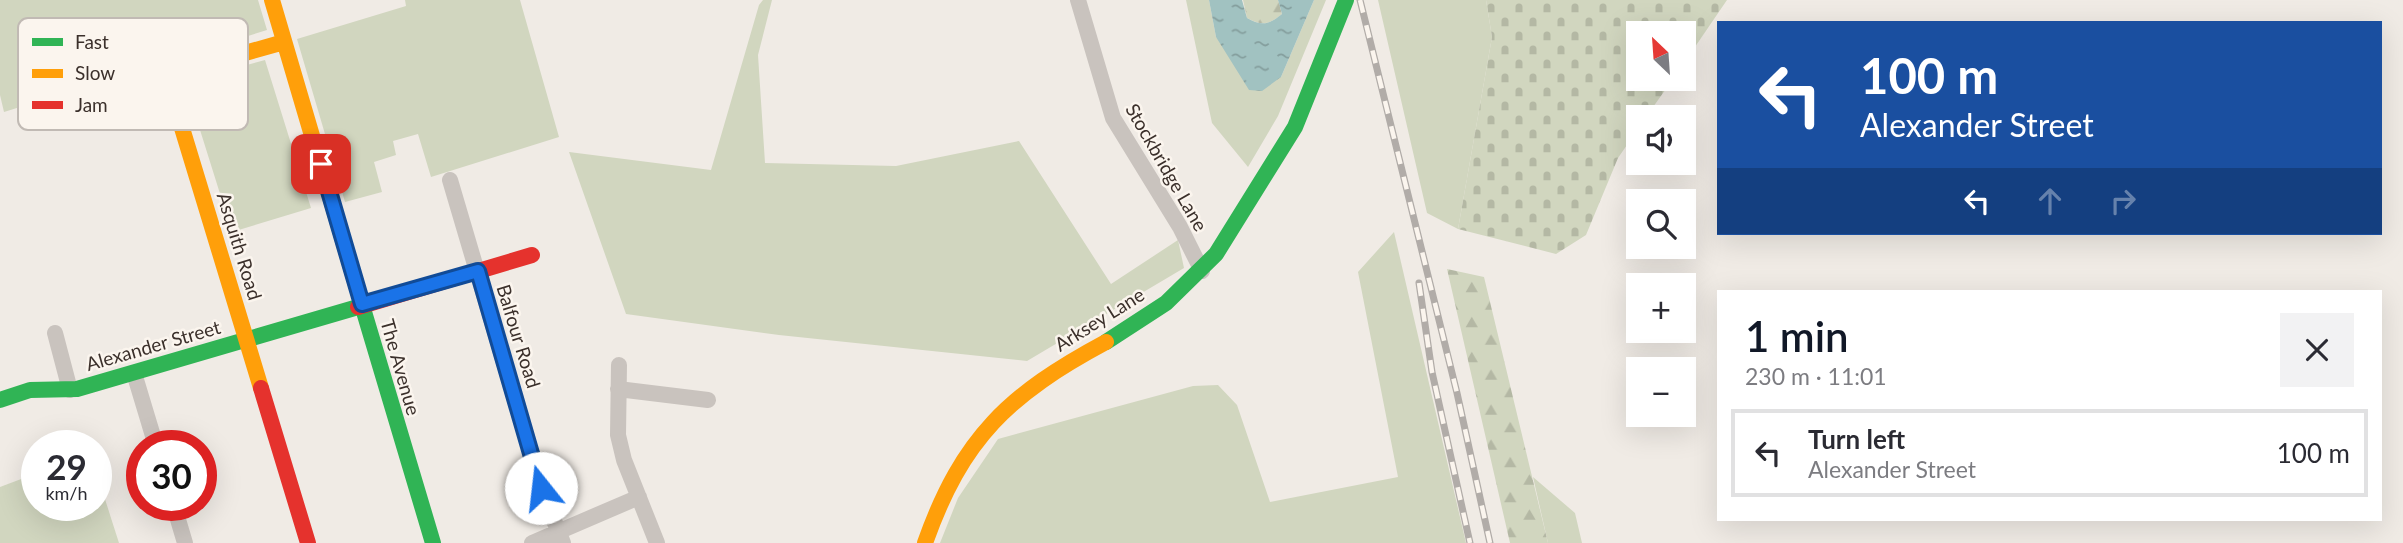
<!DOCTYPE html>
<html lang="en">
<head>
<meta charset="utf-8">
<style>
	:root { --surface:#fff; --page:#f2f2f3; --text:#2b2b33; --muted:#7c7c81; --line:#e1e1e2; --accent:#111827 }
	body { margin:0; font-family:Lato,sans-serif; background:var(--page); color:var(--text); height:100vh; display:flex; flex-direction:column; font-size:26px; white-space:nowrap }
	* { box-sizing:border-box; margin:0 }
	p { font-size:23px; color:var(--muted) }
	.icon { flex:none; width:38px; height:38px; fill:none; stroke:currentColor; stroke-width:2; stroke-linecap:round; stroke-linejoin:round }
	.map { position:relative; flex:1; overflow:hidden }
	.drawer { position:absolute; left:1717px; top:290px; width:665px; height:231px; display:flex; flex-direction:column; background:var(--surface); border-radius:0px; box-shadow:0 7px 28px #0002 }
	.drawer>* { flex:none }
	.guide { position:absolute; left:1717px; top:21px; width:665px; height:214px; border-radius:0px; box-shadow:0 7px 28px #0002; background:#1a4fa0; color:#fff; overflow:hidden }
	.needle { width:46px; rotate:335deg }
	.fabs { position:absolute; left:1626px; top:21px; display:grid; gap:14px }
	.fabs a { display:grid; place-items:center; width:70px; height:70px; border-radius:0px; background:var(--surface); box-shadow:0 7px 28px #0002; font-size:35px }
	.speed { position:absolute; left:21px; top:430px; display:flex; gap:14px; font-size:35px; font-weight:700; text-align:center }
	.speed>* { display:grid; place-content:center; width:91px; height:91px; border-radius:50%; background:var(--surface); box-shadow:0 7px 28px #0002; line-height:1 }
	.speed small { font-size:18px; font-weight:400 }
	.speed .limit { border:10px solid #d22; background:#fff; color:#111 }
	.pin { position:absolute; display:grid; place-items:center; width:60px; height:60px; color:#fff; margin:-30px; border-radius:14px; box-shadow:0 4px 10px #0006 }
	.me { position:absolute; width:77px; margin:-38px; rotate:344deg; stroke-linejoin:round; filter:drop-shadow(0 0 5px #0008) }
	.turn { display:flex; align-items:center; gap:24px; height:147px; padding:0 28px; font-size:32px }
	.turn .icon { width:91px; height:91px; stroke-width:2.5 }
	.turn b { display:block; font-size:49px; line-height:60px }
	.lanes { display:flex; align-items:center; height:66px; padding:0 28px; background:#0003; justify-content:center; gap:35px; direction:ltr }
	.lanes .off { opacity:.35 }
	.round { display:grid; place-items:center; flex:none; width:74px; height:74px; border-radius:0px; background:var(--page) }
	.headline { display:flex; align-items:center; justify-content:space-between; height:119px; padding:0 28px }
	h1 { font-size:42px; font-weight:600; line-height:52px; color:var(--accent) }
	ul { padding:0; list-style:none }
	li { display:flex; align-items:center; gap:21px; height:88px; margin:0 14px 10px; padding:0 14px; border:4px solid var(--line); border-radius:0px }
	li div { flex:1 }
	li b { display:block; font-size:26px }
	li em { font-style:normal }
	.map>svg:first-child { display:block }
	.green { fill:#d1d6bf }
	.forest { fill:url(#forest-firs) }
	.cemetery { fill:url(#cemetery-stones) }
	.water { fill:url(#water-ripples) }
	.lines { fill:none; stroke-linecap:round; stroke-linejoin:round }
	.street { stroke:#c9c3be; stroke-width:16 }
	.fast { stroke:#30b455; stroke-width:16 }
	.slow { stroke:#ff9f0a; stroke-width:16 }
	.jam { stroke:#e5322d; stroke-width:16 }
	.rail-casing { stroke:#b1aca8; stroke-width:7 }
	.rail { stroke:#fbf5ee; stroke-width:4.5; stroke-dasharray:13; stroke-linecap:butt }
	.route-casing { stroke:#114b97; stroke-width:18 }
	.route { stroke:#1a73e8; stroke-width:12 }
	.labels { text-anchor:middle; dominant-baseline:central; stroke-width:5; stroke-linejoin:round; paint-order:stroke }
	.street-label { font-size:19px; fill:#3b302b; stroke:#fbf5ee }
	.key { fill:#fbf5ee; stroke:#c1bab4; stroke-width:2 }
	.key-label { font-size:19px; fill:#3b302b }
</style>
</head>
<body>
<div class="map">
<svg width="2403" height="543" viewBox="0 0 2403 543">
	<defs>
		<pattern id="forest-firs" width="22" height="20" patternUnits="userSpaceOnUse" patternTransform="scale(1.75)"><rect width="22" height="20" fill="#d1d6bf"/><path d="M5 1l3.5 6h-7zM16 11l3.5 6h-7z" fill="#b4b8a4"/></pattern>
		<pattern id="cemetery-stones" width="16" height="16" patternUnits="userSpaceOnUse" patternTransform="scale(1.75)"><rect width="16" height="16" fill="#d1d6bf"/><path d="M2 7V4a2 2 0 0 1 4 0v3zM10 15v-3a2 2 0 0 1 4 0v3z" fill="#b4b8a4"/></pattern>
		<pattern id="water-ripples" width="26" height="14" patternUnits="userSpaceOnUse" patternTransform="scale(1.75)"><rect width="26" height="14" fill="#a1c2c1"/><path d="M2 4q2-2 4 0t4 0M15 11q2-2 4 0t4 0" fill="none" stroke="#849e9d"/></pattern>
	</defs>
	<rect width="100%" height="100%" fill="#f0ebe5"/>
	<!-- green -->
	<path class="green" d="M 0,0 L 258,0 L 267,30 L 4,112 L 0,95 Z
		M 405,0 L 520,0 L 559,137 L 431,177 L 418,134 L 393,141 L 396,155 L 374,162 L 382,192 L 345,202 L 297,39 L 406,6 Z
		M 763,0 L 772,0 L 758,55 L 765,163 L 896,166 L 1019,141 L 1111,284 L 1178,240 L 1184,268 L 1027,361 L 779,335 L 626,314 L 569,152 L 711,170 L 759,5 Z
		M 1186,0 L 1209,0 L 1216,37 L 1281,77 L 1314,0 L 1326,0 L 1278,116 L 1248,167 L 1212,123 Z
		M 1378,0 L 1486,0 L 1492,37 L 1458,229 L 1427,213 Z
		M 265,60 L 311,208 L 232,232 L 185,82 Z
		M 1394,232 L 1466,543 L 940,543 L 958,498 L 998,439 L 1193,386 L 1218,385 L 1237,405 L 1270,502 L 1398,477 L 1358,272 Z
		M 96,471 L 119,543 L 0,543 L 0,487 L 37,473 L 37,506 L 96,506 Z
		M 1533,477 L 1575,513 L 1582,543 L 1548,543 Z"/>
	<!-- forest -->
	<path class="forest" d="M 1243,0 L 1278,0 L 1282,14 C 1269,25 1262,26 1247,18 Z
		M 1447,269 L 1484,277 L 1548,543 L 1510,543 Z"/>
	<!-- cemetery -->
	<path class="cemetery" d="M 1486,0 L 1727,0 L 1684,63 L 1684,33 L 1638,33 L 1638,79 L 1673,79 L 1646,117 L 1638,117 L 1638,129 L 1618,158 L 1586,235 L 1556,254 L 1458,229 L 1492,37 Z"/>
	<!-- water -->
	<path class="water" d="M 1209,0 L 1242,0 L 1247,18 C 1261,26 1269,25 1282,14 L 1278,0 L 1314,0 L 1281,77 L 1262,91 L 1249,90 L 1216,37 Z"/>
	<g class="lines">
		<!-- street -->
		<path class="street" d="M 1078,0 L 1113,118 L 1180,227 L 1202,271
			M 450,180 L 541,488 L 563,543
			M 55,333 L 70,390
			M 619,365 L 618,435 L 624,460 L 657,543
			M 134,373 L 156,446
			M 618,389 L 708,400
			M 174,506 L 185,543
			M 532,543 L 639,497"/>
		<!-- fast -->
		<path class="fast" d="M 356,285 L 433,543
			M 1106,342 L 1166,303 L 1216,254 L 1295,127 L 1346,0
			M 0,400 L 30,390 L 77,389 L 358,307"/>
		<!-- slow -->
		<path class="slow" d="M 272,0 L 356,285
			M 261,388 L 168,82 L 171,74 L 284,42
			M 925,543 C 962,438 1009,394 1106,342"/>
		<!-- jam -->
		<path class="jam" d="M 358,307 L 532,255
			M 261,388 L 308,543"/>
		<defs>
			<path id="rail" d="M 1360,0 L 1457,393 L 1490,543
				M 1419,283 L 1432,372 L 1470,543"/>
		</defs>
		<!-- rail casing -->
		<use href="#rail" class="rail-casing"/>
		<!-- rail -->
		<use href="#rail" class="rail"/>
	</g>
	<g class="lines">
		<defs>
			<path id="route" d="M 321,164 L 362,304 L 478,271 L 541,488"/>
		</defs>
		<!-- route casing -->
		<use href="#route" class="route-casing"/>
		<!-- route -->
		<use href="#route" class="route"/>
	</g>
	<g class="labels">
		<!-- street labels -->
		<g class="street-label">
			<text transform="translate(1167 167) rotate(60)">Stockbridge Lane</text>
			<text transform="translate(240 246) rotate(73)">Asquith Road</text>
			<text transform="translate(1099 319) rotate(-32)">Arksey Lane</text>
			<text transform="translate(519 336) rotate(73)">Balfour Road</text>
			<text transform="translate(153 345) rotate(-16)">Alexander Street</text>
			<text transform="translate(401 367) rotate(74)">The Avenue</text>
		</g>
	</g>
	<!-- legend -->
	<rect x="18" y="18" width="230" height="112" rx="10" class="key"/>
	<rect x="32" y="38" width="31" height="8" fill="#30b455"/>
	<rect x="32" y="69" width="31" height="9" fill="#ff9f0a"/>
	<rect x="32" y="101" width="31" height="8" fill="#e5322d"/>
	<g class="key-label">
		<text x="75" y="49">Fast</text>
		<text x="75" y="80">Slow</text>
		<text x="75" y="112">Jam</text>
	</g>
</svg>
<div class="fabs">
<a><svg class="needle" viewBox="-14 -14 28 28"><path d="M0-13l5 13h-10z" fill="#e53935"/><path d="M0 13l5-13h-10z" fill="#7c7c81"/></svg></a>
<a><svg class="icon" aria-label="sound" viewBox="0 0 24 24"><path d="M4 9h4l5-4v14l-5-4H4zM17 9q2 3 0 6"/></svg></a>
<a><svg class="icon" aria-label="search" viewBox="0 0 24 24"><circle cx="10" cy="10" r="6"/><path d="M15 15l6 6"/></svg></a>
<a>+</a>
<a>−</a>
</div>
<div class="speed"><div>29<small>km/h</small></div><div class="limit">30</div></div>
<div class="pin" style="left:321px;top:164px;background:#d93025"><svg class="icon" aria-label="arrive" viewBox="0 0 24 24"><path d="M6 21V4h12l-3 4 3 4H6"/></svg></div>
<svg class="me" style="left:541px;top:488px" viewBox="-20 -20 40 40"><circle r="19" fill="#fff"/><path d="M0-13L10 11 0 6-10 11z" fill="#1a73e8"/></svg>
<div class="guide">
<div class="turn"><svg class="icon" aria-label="left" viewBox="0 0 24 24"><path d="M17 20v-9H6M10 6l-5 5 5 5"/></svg><div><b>100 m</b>Alexander Street</div></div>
<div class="lanes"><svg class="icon" aria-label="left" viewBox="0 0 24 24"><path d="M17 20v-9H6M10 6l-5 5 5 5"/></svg><svg class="icon off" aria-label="ahead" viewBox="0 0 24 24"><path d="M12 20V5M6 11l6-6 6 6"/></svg><svg class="icon off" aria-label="right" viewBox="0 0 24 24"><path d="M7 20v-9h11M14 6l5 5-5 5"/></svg></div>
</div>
<section class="drawer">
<div class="headline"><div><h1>1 min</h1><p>230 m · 11:01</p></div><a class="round"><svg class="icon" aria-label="close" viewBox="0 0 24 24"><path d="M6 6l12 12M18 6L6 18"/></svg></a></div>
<ul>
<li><svg class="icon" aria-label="left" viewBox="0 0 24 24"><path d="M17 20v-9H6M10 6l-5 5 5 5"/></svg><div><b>Turn left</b><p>Alexander Street</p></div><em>100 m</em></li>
</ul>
</section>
</div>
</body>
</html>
